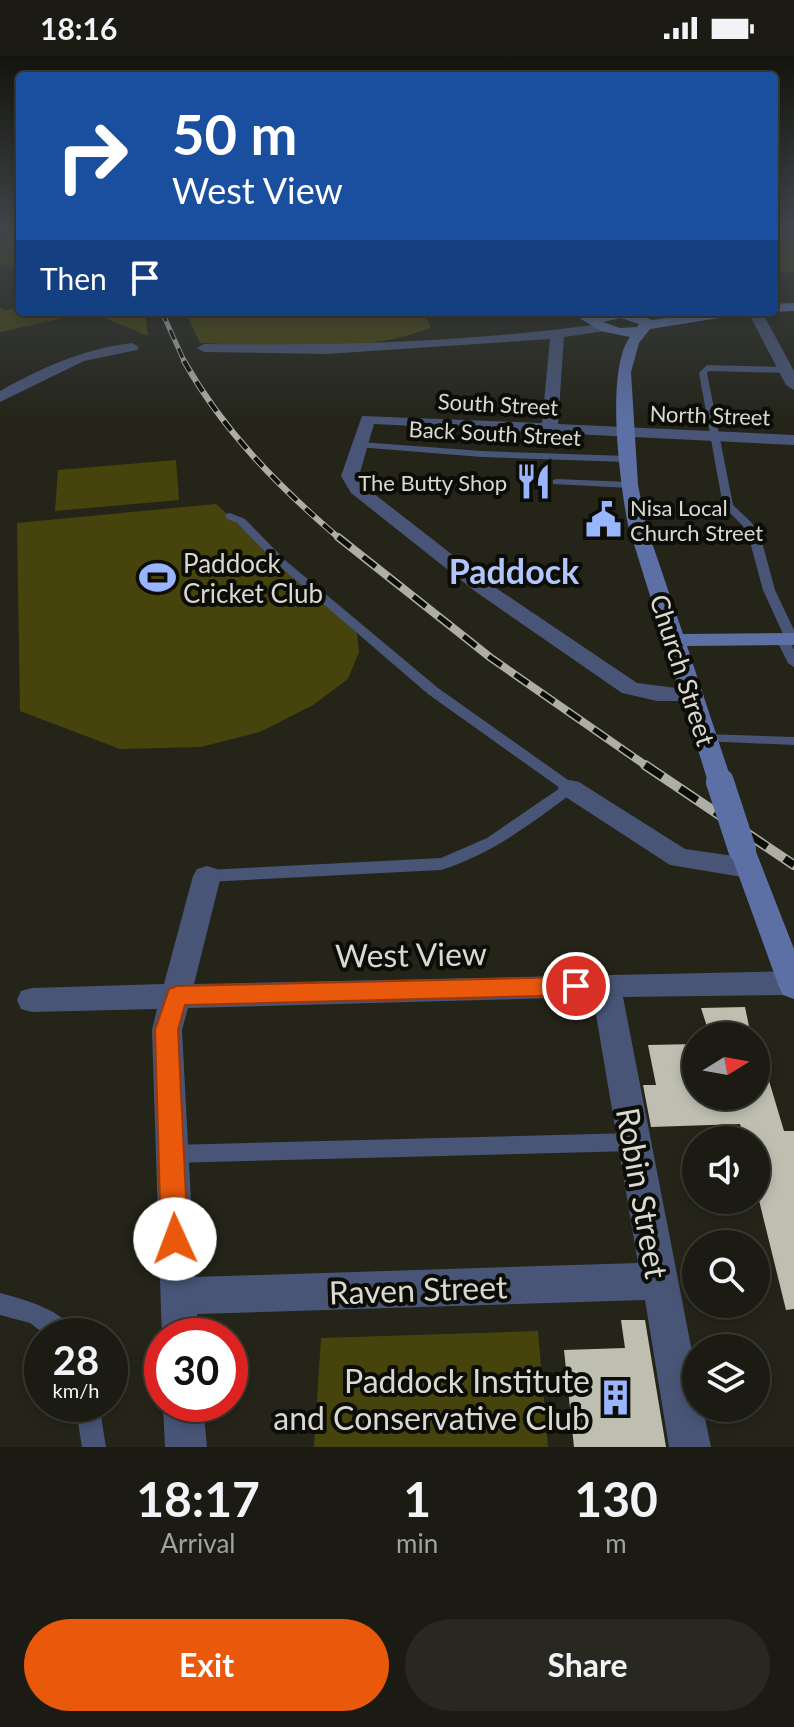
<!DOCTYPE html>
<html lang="en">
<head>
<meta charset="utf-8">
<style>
	:root { --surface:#1b1b13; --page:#282821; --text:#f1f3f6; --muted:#a0a1a0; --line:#393933; --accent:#ea580c }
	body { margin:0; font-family:Lato,sans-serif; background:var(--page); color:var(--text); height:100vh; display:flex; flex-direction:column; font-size:30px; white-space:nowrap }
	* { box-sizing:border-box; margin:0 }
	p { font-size:26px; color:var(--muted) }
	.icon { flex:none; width:44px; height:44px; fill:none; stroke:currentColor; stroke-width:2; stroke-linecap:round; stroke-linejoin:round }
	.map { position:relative; height:1391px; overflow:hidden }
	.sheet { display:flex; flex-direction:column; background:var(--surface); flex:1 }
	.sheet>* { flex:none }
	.top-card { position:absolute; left:16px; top:16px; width:762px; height:244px; border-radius:8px; box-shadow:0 4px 12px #0003,0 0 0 2px var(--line); background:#1a4fa0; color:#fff; overflow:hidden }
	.needle { width:52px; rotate:79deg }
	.controls { position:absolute; left:682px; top:966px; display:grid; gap:16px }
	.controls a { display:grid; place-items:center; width:88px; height:88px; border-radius:50%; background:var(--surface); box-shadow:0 4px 12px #0003,0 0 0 2px var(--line); font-size:40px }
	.speed { position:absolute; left:24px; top:1262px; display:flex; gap:16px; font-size:40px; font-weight:700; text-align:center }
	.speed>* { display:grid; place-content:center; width:104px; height:104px; border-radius:50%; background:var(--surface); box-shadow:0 4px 12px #0003,0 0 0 2px var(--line); line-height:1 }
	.speed small { font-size:20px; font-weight:400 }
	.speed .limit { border:12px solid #d22; background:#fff; color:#111 }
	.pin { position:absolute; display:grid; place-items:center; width:68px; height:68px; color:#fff; margin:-34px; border:4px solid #fff; border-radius:50%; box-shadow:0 2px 8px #0007 }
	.me { position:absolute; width:88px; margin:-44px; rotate:358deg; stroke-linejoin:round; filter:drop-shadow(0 0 6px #0008) }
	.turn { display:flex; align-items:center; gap:28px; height:168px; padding:0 24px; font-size:36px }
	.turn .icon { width:104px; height:104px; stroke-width:2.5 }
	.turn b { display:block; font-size:56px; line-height:68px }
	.then { display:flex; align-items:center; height:76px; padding:0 24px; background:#0003; gap:16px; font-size:30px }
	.eta { display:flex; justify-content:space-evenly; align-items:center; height:136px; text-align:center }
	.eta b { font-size:48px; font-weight:700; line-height:56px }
	.button { display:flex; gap:16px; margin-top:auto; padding:16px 24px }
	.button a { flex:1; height:92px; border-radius:48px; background:var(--accent); color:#fff; font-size:32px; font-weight:700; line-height:92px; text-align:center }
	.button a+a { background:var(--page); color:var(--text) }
	.status { display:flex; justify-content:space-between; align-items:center; height:56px; padding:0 40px; background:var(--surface); direction:ltr }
	.status svg { height:22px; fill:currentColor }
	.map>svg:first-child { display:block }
	.green { fill:#46440c }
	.building { fill:#bebfb1 }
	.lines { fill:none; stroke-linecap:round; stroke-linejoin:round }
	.lane { fill:#485577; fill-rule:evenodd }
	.street { fill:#485577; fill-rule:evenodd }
	.secondary { fill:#5c70a6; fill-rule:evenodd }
	.rail-far3-casing { stroke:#aeaea6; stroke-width:5 }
	.rail-far2-casing { stroke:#aeaea6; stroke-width:6 }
	.rail-far1-casing { stroke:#aeaea6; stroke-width:8 }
	.rail-casing { stroke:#aeaea6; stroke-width:10 }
	.rail-far3 { stroke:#0d0d08; stroke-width:3; stroke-dasharray:10; stroke-linecap:butt }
	.rail-far2 { stroke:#0d0d08; stroke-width:4; stroke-dasharray:12; stroke-linecap:butt }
	.rail-far1 { stroke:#0d0d08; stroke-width:5; stroke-dasharray:16; stroke-linecap:butt }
	.rail { stroke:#0d0d08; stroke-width:7; stroke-dasharray:21; stroke-linecap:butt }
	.secondary-bridge { stroke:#5c70a6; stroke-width:28 }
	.route { fill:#ea580c; stroke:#983908; stroke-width:2 }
	.labels { text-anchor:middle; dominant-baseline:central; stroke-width:8; stroke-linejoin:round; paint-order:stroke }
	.far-street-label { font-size:22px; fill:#d9d9d2; stroke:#0d0d08 }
	.far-poi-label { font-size:22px; fill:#d9d9d2; stroke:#0d0d08; text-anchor:end }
	.poi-label { font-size:26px; fill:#d9d9d2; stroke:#0d0d08; text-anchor:start }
	.street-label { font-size:26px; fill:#d9d9d2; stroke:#0d0d08 }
	.near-street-label { font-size:32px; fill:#d9d9d2; stroke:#0d0d08 }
	.near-poi-label { font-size:32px; fill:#d9d9d2; stroke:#0d0d08; text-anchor:end }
	.district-label { font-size:34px; font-weight:bold; fill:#b1c6fc; stroke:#0d0d08 }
</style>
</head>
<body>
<div class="status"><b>18:16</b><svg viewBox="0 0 49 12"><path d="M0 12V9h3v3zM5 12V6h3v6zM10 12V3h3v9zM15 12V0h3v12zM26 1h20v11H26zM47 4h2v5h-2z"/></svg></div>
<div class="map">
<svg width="794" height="1391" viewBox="0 0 794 1391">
	<rect width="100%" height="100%" fill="#242419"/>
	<!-- green -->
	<path class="green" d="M 18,171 L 20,171 L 20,213 L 0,207 L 0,180 L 18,174 Z
		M 774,179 L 794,179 L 794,216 L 774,217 Z
		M 20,250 L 20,256 L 145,256 L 148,280 L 102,261 L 73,260 L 0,276 L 0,251 L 4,255 Z
		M 185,256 L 439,256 L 425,260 L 431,271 C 370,299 267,289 200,287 Z
		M 176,404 L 179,444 L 55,455 L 58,414 Z
		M 216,448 L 357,577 L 359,596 L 348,623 L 313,649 L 260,676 L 201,691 L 120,693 L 20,655 L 17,467 Z
		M 538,1275 L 548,1391 L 314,1391 L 321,1282 Z"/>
	<!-- building -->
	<path class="building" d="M 745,951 L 751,980 L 710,980 L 701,952 Z
		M 696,988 L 696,1040 L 756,1040 L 756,998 L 761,998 L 784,1075 L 794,1075 L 794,1253 L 786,1254 L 756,1132 L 756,1084 L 744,1084 L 740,1068 L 651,1071 L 643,1029 L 656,1029 L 648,989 Z
		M 621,1264 L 645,1264 L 666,1391 L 574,1391 L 564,1294 L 625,1292 Z"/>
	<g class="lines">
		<!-- lane -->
		<path class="lane" d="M 707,309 L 787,311 L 791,314 L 787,317 L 709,315 L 707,317 L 733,449 L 752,467 L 762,486 L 775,534 L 794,574 L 794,586 L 790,586 L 794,594 L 794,611 L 788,607 L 776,583 L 778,580 L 784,580 L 763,534 L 750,486 L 743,470 L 723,450 L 699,317 Z
			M 360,386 L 482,395 L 627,400 L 632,403 L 627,406 L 482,401 L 357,391 L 357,387 Z
			M 557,423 L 629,426 L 634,429 L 629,432 L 553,428 L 553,424 Z
			M 230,457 L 245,463 L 286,505 L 438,632 L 575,729 L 577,732 L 575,735 C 532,767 492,798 441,814 L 207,826 L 201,824 L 199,820 L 201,816 L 207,814 L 441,802 L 487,782 L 560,732 L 428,638 L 278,509 L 237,467 L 226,462 L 226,458 Z
			M 706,678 L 794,681 L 794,689 L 701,685 L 699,682 L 701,679 Z
			M 633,1077 L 640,1080 L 643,1086 L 640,1092 L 633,1095 L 171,1107 L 164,1104 L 161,1098 L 164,1092 L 171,1089 Z
			M 0,1237 C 25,1244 66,1254 77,1280 L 47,1280 L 30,1267 L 0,1259 Z
			M 75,1348 L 99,1348 L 106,1391 L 82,1391 Z"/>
		<!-- street -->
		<path class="street" d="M 748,256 L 762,256 L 794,315 L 794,334 L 786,329 Z
			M 600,268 L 605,269 L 605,275 L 564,281 L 558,368 L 794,379 L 794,389 L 374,368 L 359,420 L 364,430 L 490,528 L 637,627 L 701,635 L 704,640 L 701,645 L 657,645 L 622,637 L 476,536 L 351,437 L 341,420 L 362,360 L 542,367 L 550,283 L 326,298 L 204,296 L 197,292 L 204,288 C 336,290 469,286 600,268 Z
			M 132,287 L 139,291 L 137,294 L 84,305 L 0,346 L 0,335 C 43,311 83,293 132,287 Z
			M 570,724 L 579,726 L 685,793 L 748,802 L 757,805 L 761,812 L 757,819 L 748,822 L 670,809 L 561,738 L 558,732 L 561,726 Z
			M 207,810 L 217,813 L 221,820 L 194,928 L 794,915 L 794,939 L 623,941 L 696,1316 L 696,1352 L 703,1352 L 711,1391 L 669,1391 L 645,1244 L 197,1258 L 198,1280 L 162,1280 L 162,1285 L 152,974 L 157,953 L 32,956 L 21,953 L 17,944 L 21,935 L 32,932 L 164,928 L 193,820 L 197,813 ZM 593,941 L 638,1207 L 195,1221 L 182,974 L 188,952 Z
			M 163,1348 L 203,1348 L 207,1391 L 165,1391 Z"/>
		<!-- secondary -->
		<path class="secondary" d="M 794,247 L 794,255 L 774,256 L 774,248 Z
			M 569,256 L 586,256 L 594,260 L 604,256 L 634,256 L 652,264 L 706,256 L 739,256 L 732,260 L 650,273 L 639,287 L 631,316 L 638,429 L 646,469 L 683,578 L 794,577 L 794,589 L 687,590 L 732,726 L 729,732 L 720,734 L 711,732 L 708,726 L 628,469 C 620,428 605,314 630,281 L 601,275 ZM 621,262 L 639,268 L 637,271 L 620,272 L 603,266 Z
			M 742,784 L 751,786 L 755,793 L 794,893 L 794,943 L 783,939 L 779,931 L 729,793 L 733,786 Z"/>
		<defs>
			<path id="rail-far3" d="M 162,256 L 185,307"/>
			<path id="rail-far2" d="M 184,305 C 224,376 279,431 340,483"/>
			<path id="rail-far1" d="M 338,481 L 491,602 L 648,711"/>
			<path id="rail" d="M 645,709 L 794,809"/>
		</defs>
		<!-- rail-far3 casing -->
		<use href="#rail-far3" class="rail-far3-casing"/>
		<!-- rail-far2 casing -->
		<use href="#rail-far2" class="rail-far2-casing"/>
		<!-- rail-far1 casing -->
		<use href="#rail-far1" class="rail-far1-casing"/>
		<!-- rail casing -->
		<use href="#rail" class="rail-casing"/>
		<!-- rail-far3 -->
		<use href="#rail-far3" class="rail-far3"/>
		<!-- rail-far2 -->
		<use href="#rail-far2" class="rail-far2"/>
		<!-- rail-far1 -->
		<use href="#rail-far1" class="rail-far1"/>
		<!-- rail -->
		<use href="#rail" class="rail"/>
		<!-- secondary-bridge -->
		<path class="secondary-bridge" d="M 720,726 L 742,793"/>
	</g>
	<!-- sky -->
	<linearGradient id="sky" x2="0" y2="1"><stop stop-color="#14140e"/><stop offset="0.47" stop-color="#3f4549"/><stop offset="1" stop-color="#3f4549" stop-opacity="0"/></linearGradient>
	<rect width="794" height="366" fill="url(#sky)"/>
	<!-- route -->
	<path class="route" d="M 576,921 L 584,923 L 587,930 L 584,936 L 576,939 L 185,949 L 178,974 L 188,1183 L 184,1193 L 175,1197 L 165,1193 L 161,1183 L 155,974 L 169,933 L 177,930 Z"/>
	<!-- icons -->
	<defs>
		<symbol id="restaurant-bare" viewBox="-9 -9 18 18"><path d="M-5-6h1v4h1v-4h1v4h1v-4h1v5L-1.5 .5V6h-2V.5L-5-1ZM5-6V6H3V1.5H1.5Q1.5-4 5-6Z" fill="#99b5fd" stroke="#0d0d08" stroke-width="2.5" paint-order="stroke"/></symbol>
		<symbol id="civic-bare" viewBox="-9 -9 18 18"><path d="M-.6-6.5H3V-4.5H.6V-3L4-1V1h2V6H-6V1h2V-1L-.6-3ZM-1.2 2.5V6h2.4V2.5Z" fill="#99b5fd" stroke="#0d0d08" stroke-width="2.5" paint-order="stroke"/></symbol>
		<symbol id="stadium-bare" viewBox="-9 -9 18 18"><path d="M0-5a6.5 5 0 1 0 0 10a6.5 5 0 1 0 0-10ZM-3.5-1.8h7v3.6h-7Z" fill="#99b5fd" stroke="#0d0d08" stroke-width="2.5" paint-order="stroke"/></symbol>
		<symbol id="building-bare" viewBox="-9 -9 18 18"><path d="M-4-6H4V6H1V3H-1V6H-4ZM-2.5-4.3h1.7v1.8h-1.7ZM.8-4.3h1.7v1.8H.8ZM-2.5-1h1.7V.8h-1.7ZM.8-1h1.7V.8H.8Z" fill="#99b5fd" stroke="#0d0d08" stroke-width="2.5" paint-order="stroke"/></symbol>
	</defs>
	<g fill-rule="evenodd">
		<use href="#restaurant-bare" x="508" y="400" width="51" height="51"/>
		<use href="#civic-bare" x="578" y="438" width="51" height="51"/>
		<use href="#stadium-bare" x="132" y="496" width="51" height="51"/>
		<use href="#building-bare" x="590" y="1316" width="51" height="51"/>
	</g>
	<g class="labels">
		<!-- far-street labels -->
		<g class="far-street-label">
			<text transform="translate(498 348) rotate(3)">South Street</text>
			<text transform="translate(710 359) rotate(2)">North Street</text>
			<text transform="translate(495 377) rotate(3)">Back South Street</text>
		</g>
		<!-- far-poi labels -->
		<g class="far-poi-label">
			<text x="507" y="426">The Butty Shop</text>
			<text x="630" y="451" text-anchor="start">Nisa Local<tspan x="630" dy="25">Church Street</tspan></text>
		</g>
		<!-- poi labels -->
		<g class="poi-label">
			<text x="183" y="507">Paddock<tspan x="183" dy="30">Cricket Club</tspan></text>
		</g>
		<!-- street labels -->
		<g class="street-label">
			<text transform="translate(683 614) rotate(72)">Church Street</text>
		</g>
		<!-- near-street labels -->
		<g class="near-street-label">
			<text transform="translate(411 898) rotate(-1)">West View</text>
			<text transform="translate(643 1137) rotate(80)">Robin Street</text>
			<text transform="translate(418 1233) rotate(-2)">Raven Street</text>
		</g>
		<!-- near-poi labels -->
		<g class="near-poi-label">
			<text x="590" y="1324">Paddock Institute<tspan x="590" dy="37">and Conservative Club</tspan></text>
		</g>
		<!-- district labels -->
		<g class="district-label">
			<text x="514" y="514">Paddock</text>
		</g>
	</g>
</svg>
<div class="controls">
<a><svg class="needle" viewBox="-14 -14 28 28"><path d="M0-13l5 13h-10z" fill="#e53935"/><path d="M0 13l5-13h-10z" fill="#a0a1a0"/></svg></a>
<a><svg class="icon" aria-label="sound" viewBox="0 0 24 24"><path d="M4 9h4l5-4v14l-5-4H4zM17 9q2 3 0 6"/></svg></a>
<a><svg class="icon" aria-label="search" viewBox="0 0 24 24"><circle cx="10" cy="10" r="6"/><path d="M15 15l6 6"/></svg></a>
<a><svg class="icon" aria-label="layers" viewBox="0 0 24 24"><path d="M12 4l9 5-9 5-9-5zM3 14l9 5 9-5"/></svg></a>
</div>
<div class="speed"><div>28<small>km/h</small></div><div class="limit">30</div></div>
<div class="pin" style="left:576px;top:930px;background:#d93025"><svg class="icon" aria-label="arrive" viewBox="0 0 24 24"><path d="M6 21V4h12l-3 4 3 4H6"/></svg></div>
<svg class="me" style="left:175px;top:1183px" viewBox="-20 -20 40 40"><circle r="19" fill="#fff"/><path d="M0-13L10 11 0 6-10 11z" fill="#ea580c"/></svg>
<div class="top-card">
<div class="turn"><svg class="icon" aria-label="right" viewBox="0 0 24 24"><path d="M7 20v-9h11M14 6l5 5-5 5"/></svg><div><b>50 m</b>West View</div></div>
<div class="then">Then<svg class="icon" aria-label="arrive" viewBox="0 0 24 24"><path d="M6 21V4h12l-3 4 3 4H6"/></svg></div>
</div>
</div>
<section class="sheet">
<div class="eta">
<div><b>18:17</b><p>Arrival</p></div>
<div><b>1</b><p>min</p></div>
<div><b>130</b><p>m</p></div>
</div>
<div class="button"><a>Exit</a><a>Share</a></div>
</section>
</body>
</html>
